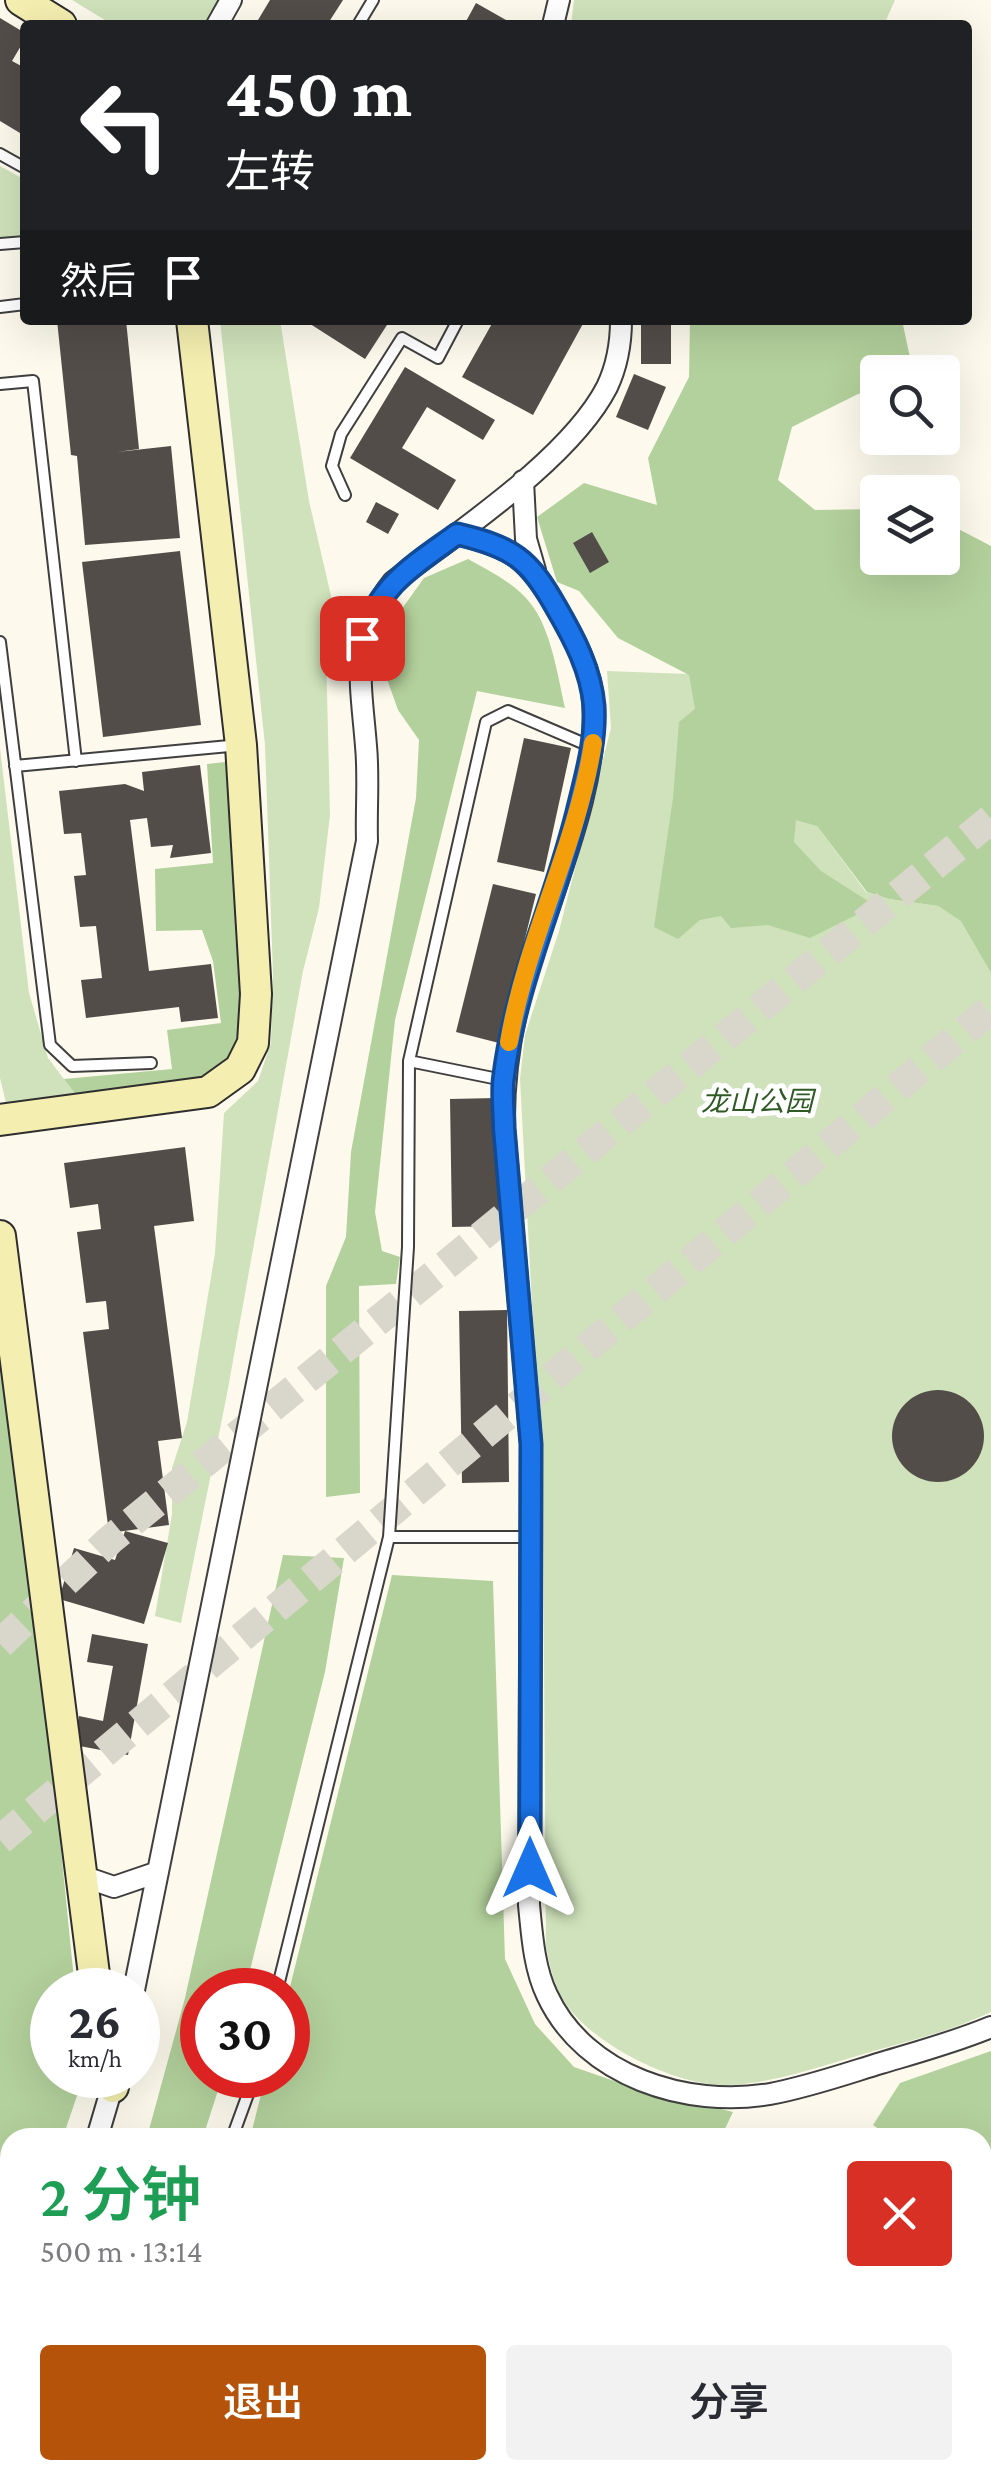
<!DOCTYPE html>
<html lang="zh">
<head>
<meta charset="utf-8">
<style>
	:root { --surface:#fff; --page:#f2f2f3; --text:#2b2b33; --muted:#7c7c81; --accent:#b45309 }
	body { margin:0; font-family:"Crimson Pro","Noto Sans SC",serif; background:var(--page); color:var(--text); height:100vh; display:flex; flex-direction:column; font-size:38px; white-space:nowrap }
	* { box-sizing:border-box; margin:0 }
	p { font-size:32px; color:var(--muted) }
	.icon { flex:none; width:55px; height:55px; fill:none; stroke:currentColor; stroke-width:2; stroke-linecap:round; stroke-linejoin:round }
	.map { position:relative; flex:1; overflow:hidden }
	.panel { position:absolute; left:0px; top:2128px; width:992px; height:352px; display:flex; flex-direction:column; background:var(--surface); border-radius:30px 30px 0 0; box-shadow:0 10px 40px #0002 }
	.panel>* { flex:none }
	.top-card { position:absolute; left:20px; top:20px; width:952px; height:305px; border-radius:10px; box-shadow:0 10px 40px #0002; background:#202124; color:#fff; overflow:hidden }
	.fabs { position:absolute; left:860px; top:355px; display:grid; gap:20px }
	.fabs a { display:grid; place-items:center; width:100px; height:100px; border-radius:10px; background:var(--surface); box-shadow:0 10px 40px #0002; font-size:50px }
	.speed { position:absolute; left:30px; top:1968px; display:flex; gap:20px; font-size:50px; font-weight:700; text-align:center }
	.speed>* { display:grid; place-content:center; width:130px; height:130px; border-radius:50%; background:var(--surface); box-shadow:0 10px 40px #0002; line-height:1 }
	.speed small { font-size:25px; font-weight:400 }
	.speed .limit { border:15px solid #d22; background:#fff; color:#111 }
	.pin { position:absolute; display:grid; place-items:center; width:85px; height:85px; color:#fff; margin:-42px; border-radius:20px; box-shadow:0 5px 15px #0006 }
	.me { position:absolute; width:110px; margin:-55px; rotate:0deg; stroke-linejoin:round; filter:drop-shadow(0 0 8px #0008) }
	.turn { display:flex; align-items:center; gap:35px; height:210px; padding:0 40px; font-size:45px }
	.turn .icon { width:130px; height:130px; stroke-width:2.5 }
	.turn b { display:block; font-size:70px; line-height:85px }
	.then { display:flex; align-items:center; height:95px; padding:0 40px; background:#0003; gap:20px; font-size:38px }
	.round { display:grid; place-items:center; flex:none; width:105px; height:105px; border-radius:10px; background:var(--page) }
	.summary { display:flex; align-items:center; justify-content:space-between; height:170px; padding:0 40px }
	h1 { font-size:60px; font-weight:600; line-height:75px; color:#1e9e55 }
	.button { display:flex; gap:20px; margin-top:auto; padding:20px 40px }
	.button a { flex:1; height:115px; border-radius:10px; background:var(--accent); color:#fff; font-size:40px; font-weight:600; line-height:115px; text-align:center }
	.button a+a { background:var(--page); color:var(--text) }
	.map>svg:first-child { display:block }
	.green { fill:#cfe2bb }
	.forest { fill:#b3d19c }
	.building { fill:#534d4a }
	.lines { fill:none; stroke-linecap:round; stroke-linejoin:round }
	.secondary-tunnel { stroke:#d9d6cb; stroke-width:30; stroke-dasharray:30 15; stroke-linecap:butt }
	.lane-casing { stroke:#3f3f3f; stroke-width:14 }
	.street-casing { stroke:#3f3f3f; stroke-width:24 }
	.secondary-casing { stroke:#2e2e2e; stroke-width:34 }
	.lane { stroke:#fff; stroke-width:10 }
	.street { stroke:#fff; stroke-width:20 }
	.secondary { stroke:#f4eeb0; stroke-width:30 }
	.route-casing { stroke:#114b97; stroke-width:25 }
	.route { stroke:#1a73e8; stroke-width:18 }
	.slow { stroke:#f59e0b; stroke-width:18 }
	.labels { text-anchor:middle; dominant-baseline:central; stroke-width:10; stroke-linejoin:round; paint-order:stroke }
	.park-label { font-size:28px; font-style:italic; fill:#2f5a25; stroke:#fff }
</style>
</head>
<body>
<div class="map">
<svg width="991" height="2479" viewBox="0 0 991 2479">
	<rect width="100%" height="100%" fill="#fdfaed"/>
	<!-- green -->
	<path class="green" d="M 72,0 L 219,0 L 204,25 L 113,25 Z
		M 574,0 L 895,0 L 884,25 L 571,25 Z
		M 0,166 L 25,180 L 25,236 L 0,238 Z
		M 220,320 L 280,320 L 309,501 L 335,613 L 326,651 L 330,815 L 319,908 L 303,971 L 227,1394 L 181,1623 L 155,1616 L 172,1514 L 172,1468 L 187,1422 L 215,1253 L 224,1113 L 258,1081 L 271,1043 L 273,975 L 265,745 Z
		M 607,671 L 689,674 L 817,826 L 866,892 L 889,899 L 938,906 L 962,921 L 991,973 L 991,2012 C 950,2032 904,2042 860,2055 C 818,2067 771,2084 726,2085 C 675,2086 588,2043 562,1998 C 553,1982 550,1965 546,1947 L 543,1510 L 520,1079 L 525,1035 L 559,931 L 611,728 Z
		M 0,748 L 29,993 L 48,1058 L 79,1099 L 6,1103 L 0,1078 Z"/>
	<!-- forest -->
	<path class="forest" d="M 690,320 L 902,320 L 913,372 L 878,372 L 877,389 L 858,394 L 792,427 L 778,480 L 815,510 L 877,509 L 878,558 L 942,558 L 943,521 L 991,546 L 991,973 L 961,921 L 938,906 L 889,899 L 867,892 L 817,826 L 796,820 L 794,842 L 821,871 L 882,910 L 862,912 L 810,938 L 768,925 L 731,928 L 721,916 L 700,920 L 678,939 L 654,927 L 673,798 L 679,722 L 695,709 L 689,675 L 618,638 L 579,591 L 557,582 L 537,517 L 584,483 L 657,505 L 648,458 L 689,377 Z
		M 468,559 C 490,571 516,584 531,604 C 551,629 558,677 565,708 L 477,691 L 395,1020 L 375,1212 L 382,1251 L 400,1257 L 396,1284 L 359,1286 L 360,1493 L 326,1497 L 326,1286 L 346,1237 L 351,1152 L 416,798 L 419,740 L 398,710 L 382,665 L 396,617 L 424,578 Z
		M 234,761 L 245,1021 L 235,1056 L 201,1086 L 79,1099 L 64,1079 L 172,1069 L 167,1030 L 221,1023 L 213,961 L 202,930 L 156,931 L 155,869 L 213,863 L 207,764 Z
		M 0,1335 L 39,1628 L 75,1990 L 52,1990 L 52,2075 L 82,2075 L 82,2081 L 63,2137 L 10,2138 L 10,2236 L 0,2248 Z
		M 283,1555 L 344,1558 L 325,1672 L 245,1990 L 202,1990 L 202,2075 L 223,2075 L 203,2137 L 147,2137 L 185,1998 Z
		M 392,1575 L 493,1581 L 505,1959 L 535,2024 L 574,2067 L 623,2084 L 733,2112 L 721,2137 L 250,2138 L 266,2075 L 288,2075 L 288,1995 Z
		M 991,2051 L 991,2411 L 983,2413 L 982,2138 L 890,2137 L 873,2125 L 900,2083 Z
		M 443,2470 L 843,2470 L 829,2479 L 449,2479 Z"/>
	<!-- building -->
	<path class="building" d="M 270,0 L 343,0 L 327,25 L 255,25 Z
		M 476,3 L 515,25 L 464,25 Z
		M 0,18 L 25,33 L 25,39 L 12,61 L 25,68 L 25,136 L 0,121 Z
		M 57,320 L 126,320 L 139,449 L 117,452 L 171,446 L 180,538 L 85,545 L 77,456 L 71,455 Z
		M 304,320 L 380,320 L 387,325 L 365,359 Z
		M 494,320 L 585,320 L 533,415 L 462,377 Z
		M 641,320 L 671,320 L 671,364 L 641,364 Z
		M 405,367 L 495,420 L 483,440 L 427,407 L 402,448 L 456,480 L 438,510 L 350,458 Z
		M 634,374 L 666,387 L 648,430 L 616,417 Z
		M 376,502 L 399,514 L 388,534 L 366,522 Z
		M 592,532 L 609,562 L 590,573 L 573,543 Z
		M 180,551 L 201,725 L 103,737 L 82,562 Z
		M 524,738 L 571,748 L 544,872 L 497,862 Z
		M 200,765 L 211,853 L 170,858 L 173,845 L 151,847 L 147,818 L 130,820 L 149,971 L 211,964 L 218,1018 L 181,1022 L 179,1007 L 86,1018 L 81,980 L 102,978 L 96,926 L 80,927 L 74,876 L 86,875 L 81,833 L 64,834 L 59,791 L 125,784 L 144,791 L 142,772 Z
		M 493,884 L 536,894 L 499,1043 L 456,1032 Z
		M 496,1098 L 499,1226 L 452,1227 L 450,1099 Z
		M 185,1147 L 194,1221 L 154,1226 L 182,1438 L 158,1441 L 169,1525 L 109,1533 L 83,1332 L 109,1329 L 106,1301 L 86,1303 L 77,1232 L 101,1229 L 98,1204 L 70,1208 L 64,1163 Z
		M 507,1310 L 509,1482 L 462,1483 L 459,1311 Z
		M892 1436a46 46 0 1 1 92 0a46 46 0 1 1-92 0Z
		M 125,1531 L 168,1543 L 144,1624 L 59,1599 L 74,1548 L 115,1560 Z
		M 92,1634 L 148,1644 L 128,1755 L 74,1745 L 79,1716 L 103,1721 L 113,1666 L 87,1662 Z
		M 275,2470 L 336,2470 L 331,2479 L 270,2479 Z"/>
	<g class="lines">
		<!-- secondary-tunnel -->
		<path class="secondary-tunnel" d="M 0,1644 L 110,1540 L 991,819
			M 0,1840 L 991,1009"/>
		<defs>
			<path id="lane" d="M 358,25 L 373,0
				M 0,154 L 25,168
				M 0,244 L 25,242
				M 0,307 L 25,304
				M 0,384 L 33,381 L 76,761
				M 345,495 L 332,466 L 341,434 L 402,338 L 438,358 L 458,320
				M 0,642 L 50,1045 L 72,1066 L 151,1063
				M 15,766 L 240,745
				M 409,1061 L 503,1080
				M 389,1537 L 531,1537
				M 277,1990 L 389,1537 L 408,1247 L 409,1061 L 486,722 L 508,711 L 592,747
				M 232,2138 L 255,2075
				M 147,2470 L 162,2479
				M 348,2479 L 354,2470"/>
			<path id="street" d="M 217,25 L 231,0
				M 553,25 L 559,0
				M 523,481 L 526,539 L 535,570
				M 457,534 C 512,547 529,559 556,607 C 571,633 587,661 592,691 C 604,775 552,891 527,971 C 511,1024 503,1074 504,1128 L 531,1444 L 529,1905 C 532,1935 534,1968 547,1995 C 585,2077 687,2108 770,2094 C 808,2087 845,2074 881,2063 C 918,2052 955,2042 991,2027
				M 82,1876 L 114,1887 L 158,1872
				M 134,1990 L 367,841 C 366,810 369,777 366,746 C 361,682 349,637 393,582 C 458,532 570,459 607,387 C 617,366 621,343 621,320
				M 97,2138 L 115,2077
				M 0,2301 L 10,2290"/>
			<path id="secondary" d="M 21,0 L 61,25
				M 0,1120 L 208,1092 L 240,1069 L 253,1043 L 256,994 L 241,745 L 192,320
				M 0,1236 L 96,1990
				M 110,2075 L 113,2087"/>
		</defs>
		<!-- lane casing -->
		<use href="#lane" class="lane-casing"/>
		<!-- street casing -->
		<use href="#street" class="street-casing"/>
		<!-- secondary casing -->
		<use href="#secondary" class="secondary-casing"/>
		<!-- lane -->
		<use href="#lane" class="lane"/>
		<!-- street -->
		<use href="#street" class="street"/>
		<!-- secondary -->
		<use href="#secondary" class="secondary"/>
	</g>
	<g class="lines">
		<defs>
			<path id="route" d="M 362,638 C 380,584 413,566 457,534 C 513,547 529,559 556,607 C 574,638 591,670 594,706 C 596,740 587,771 579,804 C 558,895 516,981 504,1075 C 501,1092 504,1111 504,1128 L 531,1444 L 530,1868"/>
		</defs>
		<!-- route casing -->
		<use href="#route" class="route-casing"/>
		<!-- route -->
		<use href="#route" class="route"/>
		<!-- slow -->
		<path class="slow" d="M 509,1042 C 526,940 577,846 593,743"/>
	</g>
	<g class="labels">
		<!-- park labels -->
		<g class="park-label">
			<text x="757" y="1101">龙山公园</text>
		</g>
	</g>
</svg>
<div class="fabs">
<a><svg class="icon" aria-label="search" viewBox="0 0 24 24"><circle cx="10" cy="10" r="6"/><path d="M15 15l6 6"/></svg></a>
<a><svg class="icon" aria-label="layers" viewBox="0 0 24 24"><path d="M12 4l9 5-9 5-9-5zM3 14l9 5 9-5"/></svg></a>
</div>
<div class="speed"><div>26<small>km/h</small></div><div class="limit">30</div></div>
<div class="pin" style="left:362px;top:638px;background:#d93025"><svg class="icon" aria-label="arrive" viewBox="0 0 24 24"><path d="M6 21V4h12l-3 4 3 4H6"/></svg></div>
<svg class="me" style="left:530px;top:1868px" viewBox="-20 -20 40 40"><path d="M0-17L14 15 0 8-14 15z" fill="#1a73e8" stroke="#fff" stroke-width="4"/></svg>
<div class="top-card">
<div class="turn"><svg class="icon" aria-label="left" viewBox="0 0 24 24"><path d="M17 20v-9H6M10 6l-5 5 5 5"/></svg><div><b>450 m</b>左转</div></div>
<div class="then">然后<svg class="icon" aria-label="arrive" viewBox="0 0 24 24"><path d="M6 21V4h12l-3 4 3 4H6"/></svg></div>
</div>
<section class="panel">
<div class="summary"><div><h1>2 分钟</h1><p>500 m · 13:14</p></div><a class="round" style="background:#d93025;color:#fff"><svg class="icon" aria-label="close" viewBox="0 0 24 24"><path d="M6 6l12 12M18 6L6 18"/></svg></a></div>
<div class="button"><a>退出</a><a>分享</a></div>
</section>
</div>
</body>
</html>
